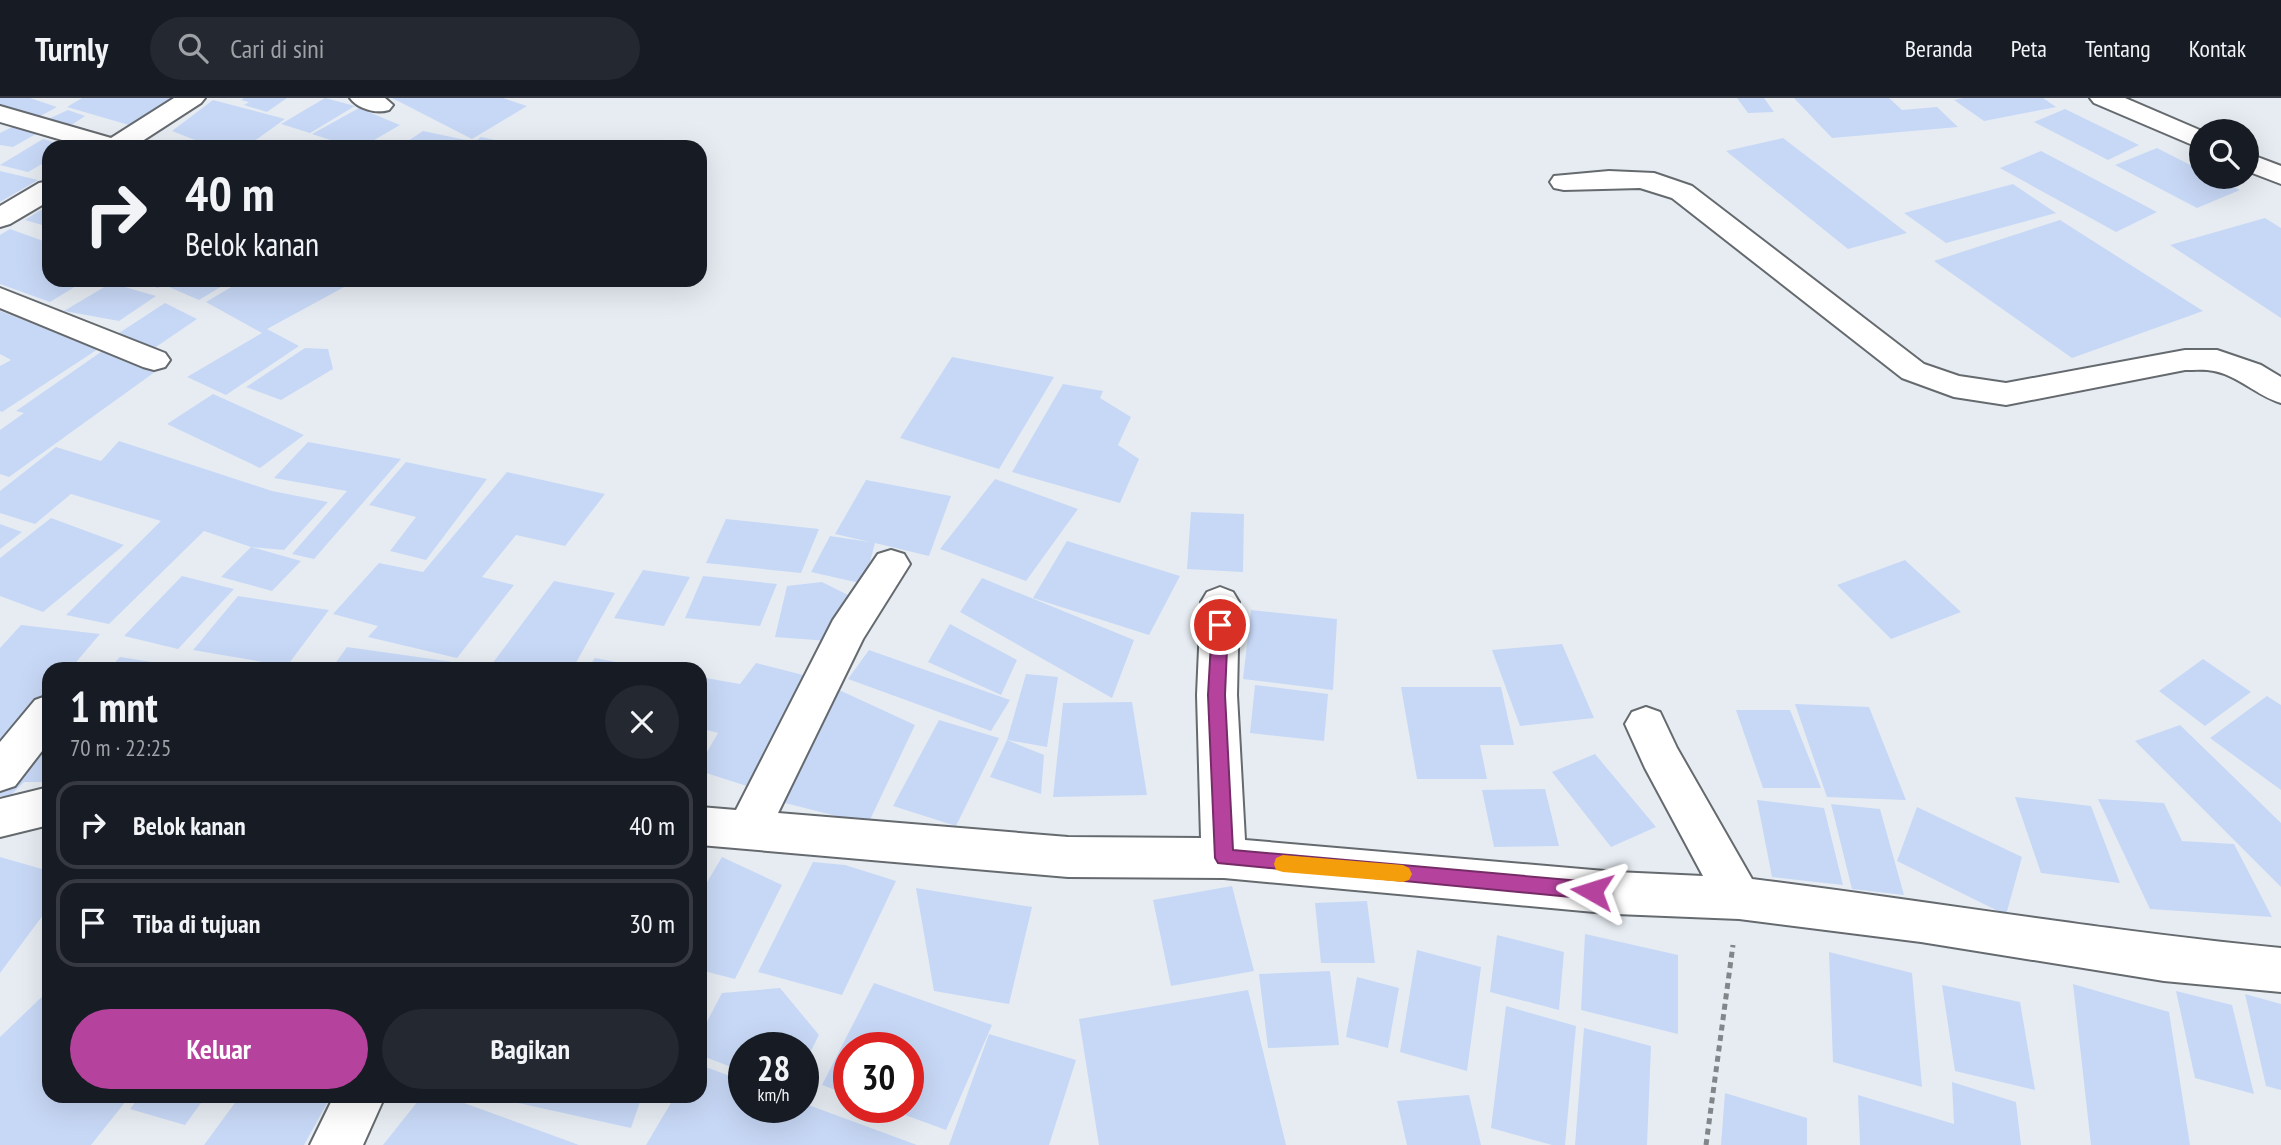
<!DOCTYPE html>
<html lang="id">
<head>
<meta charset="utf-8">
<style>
	:root { --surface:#171b24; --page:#242831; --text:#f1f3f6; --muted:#9ea1a6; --line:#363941; --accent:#b5439e }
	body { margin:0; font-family:"PT Sans Narrow",sans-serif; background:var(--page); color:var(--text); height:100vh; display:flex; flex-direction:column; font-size:26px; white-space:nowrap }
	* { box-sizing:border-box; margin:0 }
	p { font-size:23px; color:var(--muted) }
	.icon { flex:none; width:38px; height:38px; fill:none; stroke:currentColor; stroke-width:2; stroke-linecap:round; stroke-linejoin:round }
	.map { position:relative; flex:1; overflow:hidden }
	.sheet { position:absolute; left:42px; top:564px; width:665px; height:441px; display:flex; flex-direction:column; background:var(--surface); border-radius:21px; box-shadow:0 7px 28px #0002 }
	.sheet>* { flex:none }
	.hud { position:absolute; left:42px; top:42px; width:665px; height:147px; border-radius:21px; box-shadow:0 7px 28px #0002; background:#171b24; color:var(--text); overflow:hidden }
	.controls { position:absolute; left:2189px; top:21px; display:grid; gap:14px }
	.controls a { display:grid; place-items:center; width:70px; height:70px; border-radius:50%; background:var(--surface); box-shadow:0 7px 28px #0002; font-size:35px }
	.speed { position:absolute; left:728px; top:934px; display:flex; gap:14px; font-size:35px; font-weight:700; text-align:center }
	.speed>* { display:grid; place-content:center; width:91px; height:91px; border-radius:50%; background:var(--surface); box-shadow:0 7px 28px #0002; line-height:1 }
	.speed small { font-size:18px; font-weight:400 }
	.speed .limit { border:10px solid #d22; background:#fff; color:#111 }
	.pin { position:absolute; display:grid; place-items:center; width:60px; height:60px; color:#fff; margin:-30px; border:4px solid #fff; border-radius:50%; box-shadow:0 2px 7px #0007 }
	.me { position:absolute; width:77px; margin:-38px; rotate:276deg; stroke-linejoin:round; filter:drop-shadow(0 0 5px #0008) }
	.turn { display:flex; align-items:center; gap:24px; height:147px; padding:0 28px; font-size:32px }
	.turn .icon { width:91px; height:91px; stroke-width:2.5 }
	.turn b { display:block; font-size:49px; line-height:60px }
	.round { display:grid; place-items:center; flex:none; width:74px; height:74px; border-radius:37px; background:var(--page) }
	.head { display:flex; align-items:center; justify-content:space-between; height:119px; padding:0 28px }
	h1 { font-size:42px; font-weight:700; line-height:52px }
	.action { display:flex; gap:14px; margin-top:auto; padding:14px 28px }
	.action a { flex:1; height:80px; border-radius:42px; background:var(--accent); color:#fff; font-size:28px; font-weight:700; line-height:80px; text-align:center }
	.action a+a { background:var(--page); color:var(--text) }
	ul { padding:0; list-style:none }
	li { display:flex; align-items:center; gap:21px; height:88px; margin:0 14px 10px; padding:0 14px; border:4px solid var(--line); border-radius:21px }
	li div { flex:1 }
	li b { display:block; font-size:26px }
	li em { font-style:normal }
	header { display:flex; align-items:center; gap:42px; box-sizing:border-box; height:98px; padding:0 35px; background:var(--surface); border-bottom:2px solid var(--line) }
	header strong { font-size:33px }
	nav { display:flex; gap:38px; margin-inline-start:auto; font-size:24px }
	.search { width:490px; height:63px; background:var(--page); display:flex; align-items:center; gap:18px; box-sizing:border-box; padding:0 24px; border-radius:38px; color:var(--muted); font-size:26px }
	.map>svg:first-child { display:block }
	.building { fill:#c7d8f6 }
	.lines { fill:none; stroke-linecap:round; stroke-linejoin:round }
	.minor-casing { stroke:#656a6f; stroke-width:4 }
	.path { stroke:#82868a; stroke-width:5; stroke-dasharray:6 4.5; stroke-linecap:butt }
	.minor { fill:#fff; fill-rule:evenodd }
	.route { fill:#b5439e; stroke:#762c67; stroke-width:2 }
	.slow { fill:#f59e0b }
</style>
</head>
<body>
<header>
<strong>Turnly</strong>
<div class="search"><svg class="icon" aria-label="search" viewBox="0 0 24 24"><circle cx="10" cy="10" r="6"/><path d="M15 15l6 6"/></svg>Cari di sini</div>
<nav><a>Beranda</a><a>Peta</a><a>Tentang</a><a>Kontak</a></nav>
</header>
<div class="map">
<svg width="2281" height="1047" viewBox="0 0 2281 1047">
	<rect width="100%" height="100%" fill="#e6ecf2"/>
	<!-- building -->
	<path class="building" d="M 0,0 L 30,0 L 57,9 L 35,21 L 0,11 Z
		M 82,0 L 171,0 L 129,27 L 67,9 Z
		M 244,0 L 287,0 L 267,14 L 244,7 L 249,4 L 241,2 Z
		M 325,0 L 355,8 L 310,35 L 281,26 Z
		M 392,0 L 503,0 L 527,8 L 472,41 Z
		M 1737,0 L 1764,0 L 1774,14 L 1748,15 Z
		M 1794,0 L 1889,0 L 1902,12 L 1937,9 L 1958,29 L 1832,40 Z
		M 1963,0 L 2043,0 L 2056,9 L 1984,23 L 1954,2 Z
		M 213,2 L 285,21 L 253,44 L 262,49 L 213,49 L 172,33 Z
		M 359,10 L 400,27 L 362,49 L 352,49 L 312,36 Z
		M 2065,11 L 2139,47 L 2108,62 L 2034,24 Z
		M 68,12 L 85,18 L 73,26 L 61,27 L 46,22 Z
		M 18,26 L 43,32 L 13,49 L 0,47 L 0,35 Z
		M 423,33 L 475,44 L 481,39 L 500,43 L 494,49 L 399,49 Z
		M 1783,40 L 1907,135 L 1848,151 L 1726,53 Z
		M 43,41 L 71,49 L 49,49 L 49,62 L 28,74 L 0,67 Z
		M 307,43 L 332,46 L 327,49 L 297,49 Z
		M 2157,50 L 2202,73 L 2202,79 L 2213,79 L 2240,92 L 2197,110 L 2115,67 Z
		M 2041,53 L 2157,114 L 2116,134 L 2000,70 Z
		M 0,73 L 38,82 L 0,104 Z
		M 2013,86 L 2056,115 L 1946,145 L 1904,115 Z
		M 49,107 L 49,129 L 25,122 Z
		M 2265,120 L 2281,130 L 2281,220 L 2170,147 Z
		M 2060,122 L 2203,213 L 2072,260 L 1934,163 Z
		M 10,131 L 49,145 L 49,182 L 86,182 L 50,204 L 0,186 L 0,137 Z
		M 136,182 L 170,182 L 158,190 Z
		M 180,182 L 232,182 L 199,202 L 169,189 Z
		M 243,182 L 339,182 L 346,188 L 267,231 L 299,248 L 226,297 L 187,279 L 262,235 L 206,204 Z
		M 111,185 L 156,198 L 119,223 L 64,213 Z
		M 165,205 L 197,221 L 150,253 L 119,235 Z
		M 0,213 L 98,251 L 2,314 L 0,313 L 0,268 L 11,262 L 0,256 Z
		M 111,247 L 166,266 L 9,379 L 0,376 L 0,332 L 24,315 L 16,313 Z
		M 305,250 L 328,251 L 333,271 L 281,302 L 246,289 Z
		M 952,259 L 1054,279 L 999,371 L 900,340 Z
		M 1063,286 L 1103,293 L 1100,300 L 1131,319 L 1118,347 L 1139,361 L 1120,405 L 1012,374 Z
		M 213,296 L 304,337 L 260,370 L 167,326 Z
		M 119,343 L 272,393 L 328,404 L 284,452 L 251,449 L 204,433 L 109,526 L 66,517 L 161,423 L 71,396 L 35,426 L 0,415 L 0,393 L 56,349 L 101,363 Z
		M 308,344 L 401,361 L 314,461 L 292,456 L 347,393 L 274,380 Z
		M 406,364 L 487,381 L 426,462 L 390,453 L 416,419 L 369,407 Z
		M 507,374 L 605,396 L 565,448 L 516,437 L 482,479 L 514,487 L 457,560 L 368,539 L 378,528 L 333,516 L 379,465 L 423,474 Z
		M 995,381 L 1078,411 L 1026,483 L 940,451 Z
		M 866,382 L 951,398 L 929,458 L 875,445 L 864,486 L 811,474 L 830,438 L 870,444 L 835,436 Z
		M 1191,414 L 1244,416 L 1243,474 L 1187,471 Z
		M 51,420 L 124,447 L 43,514 L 0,498 L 0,460 Z
		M 726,421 L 819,431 L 801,475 L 706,465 Z
		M 0,426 L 22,434 L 0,451 Z
		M 1067,443 L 1180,478 L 1149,537 L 1033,500 Z
		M 251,449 L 301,463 L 272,493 L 221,479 Z
		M 1905,462 L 1961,514 L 1891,541 L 1837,487 Z
		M 643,472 L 690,479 L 664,528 L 614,520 Z
		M 182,478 L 234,491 L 178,551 L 124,538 Z
		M 703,478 L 777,486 L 760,528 L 685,520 Z
		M 982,480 L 1134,542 L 1112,600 L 960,514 Z
		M 554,483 L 615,495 L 573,570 L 489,570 Z
		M 822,484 L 848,497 L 829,543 L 775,539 L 787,488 Z
		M 238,498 L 329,512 L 287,568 L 193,552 Z
		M 1251,512 L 1337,521 L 1333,592 L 1243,581 Z
		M 950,526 L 1017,562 L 1001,597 L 928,564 Z
		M 21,527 L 100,536 L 71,570 L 49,570 L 49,597 L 0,655 L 0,550 Z
		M 1562,546 L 1594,620 L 1520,628 L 1492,552 Z
		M 347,549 L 460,565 L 457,570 L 332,570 Z
		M 869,552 L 1010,602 L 991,633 L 848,581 Z
		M 120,559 L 183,569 L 183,570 L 110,570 Z
		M 595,560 L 642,569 L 642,570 L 588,570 Z
		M 2203,561 L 2251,594 L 2205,628 L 2159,593 Z
		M 756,565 L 811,579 L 753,690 L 700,673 L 700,666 L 718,635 L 700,630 L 700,579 L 740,586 Z
		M 1026,576 L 1058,579 L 1047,649 L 1007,642 L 1044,657 L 1041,696 L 990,679 L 1007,642 Z
		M 1255,587 L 1328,596 L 1324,643 L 1250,635 Z
		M 1401,589 L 1501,589 L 1514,647 L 1480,647 L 1487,681 L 1417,681 Z
		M 837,591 L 915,627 L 868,726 L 777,703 Z
		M 2267,598 L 2281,607 L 2281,692 L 2210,640 Z
		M 1132,604 L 1147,697 L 1053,699 L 1063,605 Z
		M 1795,606 L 1869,609 L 1906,702 L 1827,699 Z
		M 1736,612 L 1790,612 L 1821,690 L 1763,690 Z
		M 939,622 L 999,640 L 956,728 L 893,708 Z
		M 2180,627 L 2281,725 L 2281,789 L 2135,643 Z
		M 35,644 L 49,645 L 49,684 L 24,684 L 9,699 L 0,698 L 0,680 Z
		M 1595,656 L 1656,729 L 1611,749 L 1552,674 Z
		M 1545,691 L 1559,748 L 1494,749 L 1482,692 Z
		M 2015,699 L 2091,708 L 2120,785 L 2041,775 Z
		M 2098,701 L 2164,705 L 2182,743 L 2234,746 L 2272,819 L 2150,811 Z
		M 1757,702 L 1824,710 L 1843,787 L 1772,779 Z
		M 1831,706 L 1880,711 L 1904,797 L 1852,791 Z
		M 1917,709 L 2022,759 L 2006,817 L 1897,763 Z
		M 0,759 L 49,773 L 49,809 L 0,875 Z
		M 722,759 L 782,787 L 735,881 L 700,872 L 700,796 Z
		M 813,764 L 845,767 L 896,783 L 842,897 L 758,874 Z
		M 1232,788 L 1254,873 L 1171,888 L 1153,802 Z
		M 916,790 L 1032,809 L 1009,906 L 934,893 Z
		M 1367,803 L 1375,865 L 1321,865 L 1315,805 Z
		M 1585,836 L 1678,857 L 1678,936 L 1581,912 Z
		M 1497,837 L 1564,854 L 1559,912 L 1490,894 Z
		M 1417,852 L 1481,869 L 1467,973 L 1400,954 Z
		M 1829,854 L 1912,875 L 1922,989 L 1833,964 Z
		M 1330,873 L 1339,947 L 1268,950 L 1259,876 Z
		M 1357,879 L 1399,890 L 1388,950 L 1346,939 Z
		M 874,885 L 992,927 L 946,1032 L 886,1010 L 908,1010 L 908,950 L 849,950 L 849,997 L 822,987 Z
		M 2073,886 L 2169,914 L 2190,1047 L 2091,1047 Z
		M 1942,887 L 2020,904 L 2035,992 L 1955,973 Z
		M 780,890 L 819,937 L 803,968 L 803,950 L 744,950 L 744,974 L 700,957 L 700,937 L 722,895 Z
		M 49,892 L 49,998 L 130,998 L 91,1047 L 0,1047 L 0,939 Z
		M 1248,892 L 1286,1047 L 1099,1047 L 1079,921 Z
		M 2176,893 L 2232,907 L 2254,996 L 2195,980 Z
		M 2245,896 L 2281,906 L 2281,992 L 2266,988 Z
		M 1506,908 L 1576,928 L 1565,1047 L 1552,1047 L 1491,1030 Z
		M 1584,930 L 1651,948 L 1647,1047 L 1575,1047 Z
		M 989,936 L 1076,962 L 1049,1047 L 949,1047 Z
		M 700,967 L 744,983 L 744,1010 L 803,1010 L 803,1005 L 917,1047 L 646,1047 L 675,998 L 700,998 Z
		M 1952,984 L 2016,1004 L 2021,1047 L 1860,1047 L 1858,997 L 1954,1026 Z
		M 1725,995 L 1807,1020 L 1807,1047 L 1721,1047 Z
		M 1469,997 L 1481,1047 L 1407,1047 L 1397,1003 Z
		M 140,998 L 206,998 L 185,1027 L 130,1011 Z
		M 240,998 L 331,998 L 304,1047 L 204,1047 Z
		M 422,998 L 445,998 L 579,1047 L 383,1047 Z
		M 486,998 L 642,998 L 631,1030 Z"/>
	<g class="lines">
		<defs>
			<path id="minor" d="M 174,0 L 205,0 L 201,5 L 133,49 L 86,49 L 0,24 L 0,8 L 111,40 Z
				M 350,0 L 385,0 L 393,7 L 389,12 C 376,16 358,11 350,0 Z
				M 2090,0 L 2125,0 L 2202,33 L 2202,51 L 2094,5 Z
				M 2247,55 L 2281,68 L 2281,86 L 2247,73 Z
				M 1609,73 L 1654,75 L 1692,88 L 1924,266 L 1959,278 L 2006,285 L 2185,252 L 2217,252 L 2261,267 L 2281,279 L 2281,305 C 2257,298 2239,278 2214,273 C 2205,271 2194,272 2185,272 L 2006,307 L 1954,299 L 1902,280 L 1672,100 L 1640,90 L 1564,92 L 1554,90 L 1550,84 L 1554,78 Z
				M 49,83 L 49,103 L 10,126 L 0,129 L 0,108 L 39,85 Z
				M 0,190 L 165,255 L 170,262 L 165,269 L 154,272 L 143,269 L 0,210 Z
				M 891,452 L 904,456 L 910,466 L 863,541 L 778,715 L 1068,739 L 1201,740 L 1197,597 L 1201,504 L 1207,494 L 1220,489 L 1233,494 L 1239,504 L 1237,597 L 1245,742 L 1616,774 L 1703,778 L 1645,670 L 1625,626 L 1632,614 L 1646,609 L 1660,614 L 1677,650 L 1752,781 C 1929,803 2104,833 2281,850 L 2281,894 L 2164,883 L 1921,844 L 1739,821 L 1616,816 L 1224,780 L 1068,779 L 700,747 L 700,709 L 736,712 L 833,522 L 878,456 Z
				M 49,597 L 49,644 L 15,688 L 0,693 L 0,644 L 35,602 Z
				M 49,689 L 49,727 L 0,739 L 0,701 Z
				M 334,998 L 385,998 L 363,1047 L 310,1047 Z"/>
		</defs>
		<!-- minor casing -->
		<use href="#minor" class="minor-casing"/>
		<!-- path -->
		<path class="path" d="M 1706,1047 L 1733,847"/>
		<!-- minor -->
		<use href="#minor" class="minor"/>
	</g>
	<!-- route -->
	<path class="route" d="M 1220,521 L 1228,527 L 1225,597 L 1233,752 L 1592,784 L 1598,787 L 1601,793 L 1598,799 L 1592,801 L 1218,765 L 1215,760 L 1208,597 L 1212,527 Z"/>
	<!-- slow -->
	<path class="slow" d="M 1283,757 L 1403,767 L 1409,770 L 1412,776 L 1409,782 L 1403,784 L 1283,774 L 1276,772 L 1274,766 L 1276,760 Z"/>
</svg>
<div class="controls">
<a><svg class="icon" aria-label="search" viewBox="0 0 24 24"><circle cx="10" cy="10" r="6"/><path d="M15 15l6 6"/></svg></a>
</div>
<div class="speed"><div>28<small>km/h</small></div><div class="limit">30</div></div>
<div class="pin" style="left:1220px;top:527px;background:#d93025"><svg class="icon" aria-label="arrive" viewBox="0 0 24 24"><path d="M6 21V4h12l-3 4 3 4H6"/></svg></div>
<svg class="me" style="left:1592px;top:793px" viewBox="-20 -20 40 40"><path d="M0-17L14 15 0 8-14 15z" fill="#b5439e" stroke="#fff" stroke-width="4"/></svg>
<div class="hud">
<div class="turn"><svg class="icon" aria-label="right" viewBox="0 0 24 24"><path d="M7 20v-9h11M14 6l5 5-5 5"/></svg><div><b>40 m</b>Belok kanan</div></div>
</div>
<section class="sheet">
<div class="head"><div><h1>1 mnt</h1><p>70 m · 22:25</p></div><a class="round"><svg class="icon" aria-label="close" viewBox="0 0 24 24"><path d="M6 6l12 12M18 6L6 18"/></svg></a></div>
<ul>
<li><svg class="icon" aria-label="right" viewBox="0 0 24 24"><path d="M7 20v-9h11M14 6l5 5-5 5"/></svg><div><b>Belok kanan</b></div><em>40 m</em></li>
<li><svg class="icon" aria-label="arrive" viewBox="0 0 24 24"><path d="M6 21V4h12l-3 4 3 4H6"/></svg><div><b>Tiba di tujuan</b></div><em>30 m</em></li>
</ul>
<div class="action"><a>Keluar</a><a>Bagikan</a></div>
</section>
</div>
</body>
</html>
